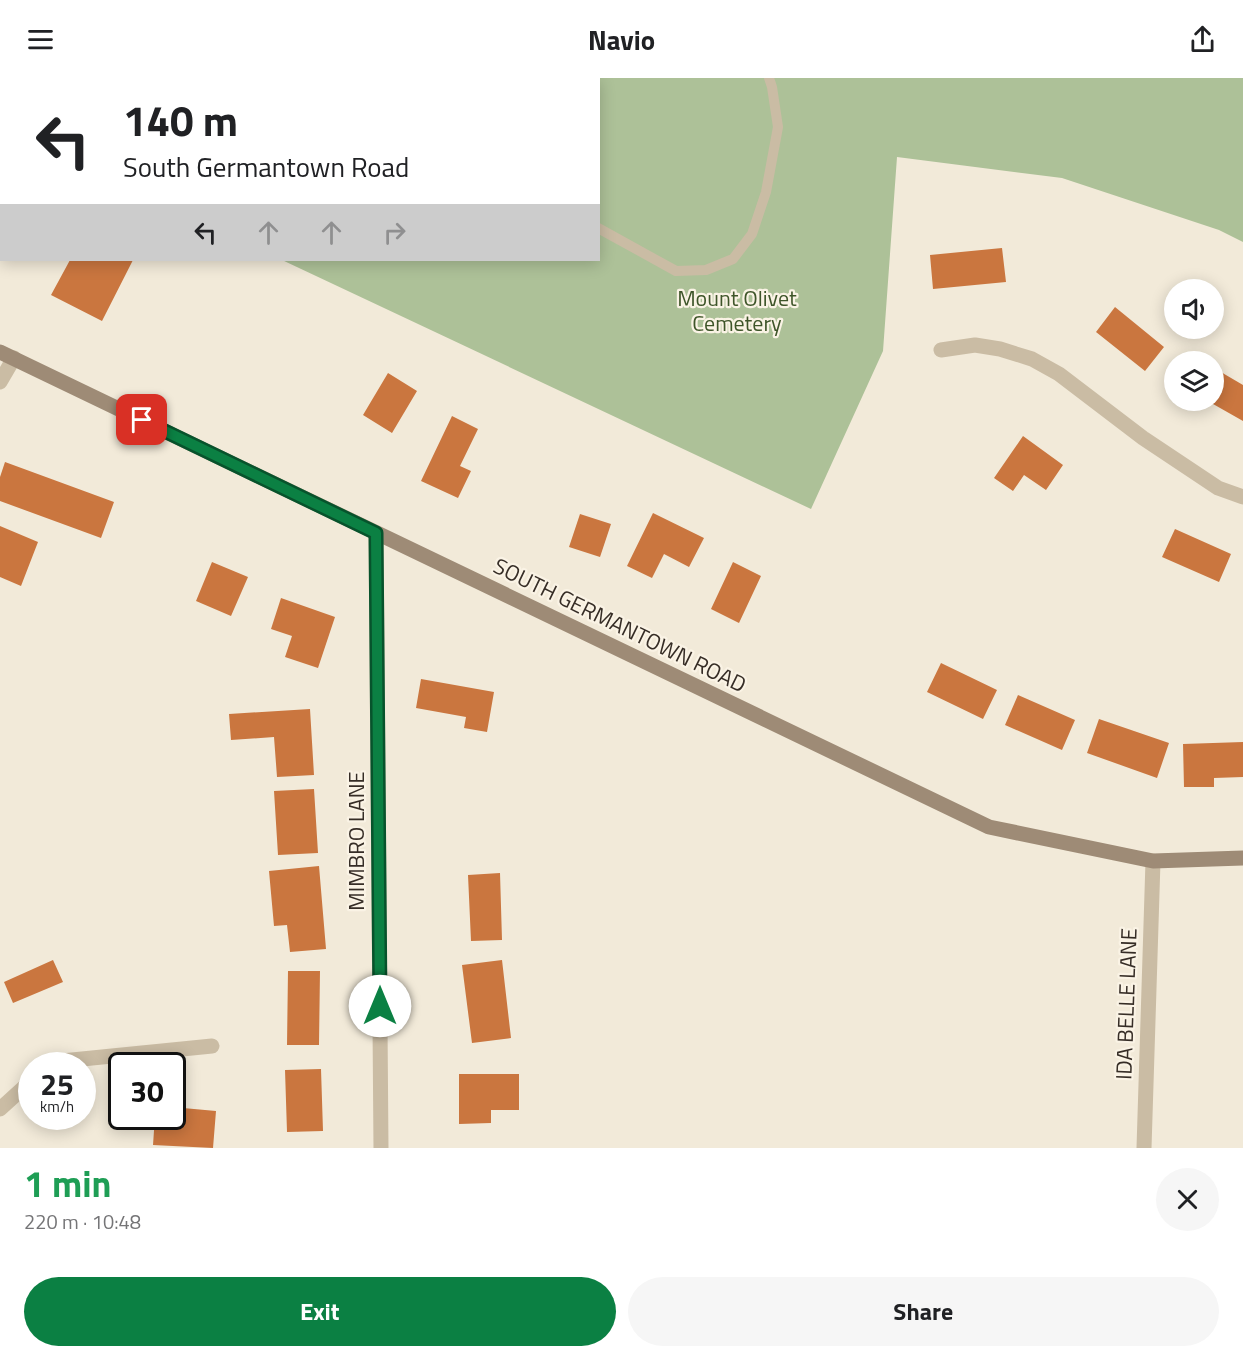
<!DOCTYPE html>
<html lang="en">
<head>
<meta charset="utf-8">
<style>
	:root { --surface:#fff; --page:#f6f6f6; --text:#202124; --muted:#757577; --accent:#0b8043 }
	body { margin:0; font-family:"Titillium Web",sans-serif; background:var(--page); color:var(--text); height:100vh; display:flex; flex-direction:column; font-size:22px; white-space:nowrap }
	* { box-sizing:border-box; margin:0 }
	p { font-size:20px; color:var(--muted) }
	.icon { flex:none; width:33px; height:33px; fill:none; stroke:currentColor; stroke-width:2; stroke-linecap:round; stroke-linejoin:round }
	.map { position:relative; height:1070px; overflow:hidden }
	.drawer { display:flex; flex-direction:column; background:var(--surface); flex:1 }
	.drawer>* { flex:none }
	.guide { position:absolute; left:0px; top:0px; width:600px; height:183px; box-shadow:0 3px 15px #0003; background:#fff; color:var(--text); overflow:hidden }
	.controls { position:absolute; left:1164px; top:201px; display:grid; gap:12px }
	.controls a { display:grid; place-items:center; width:60px; height:60px; border-radius:50%; background:var(--surface); box-shadow:0 3px 15px #0003; font-size:30px }
	.speed { position:absolute; left:18px; top:974px; display:flex; gap:12px; font-size:30px; font-weight:700; text-align:center }
	.speed>* { display:grid; place-content:center; width:78px; height:78px; border-radius:50%; background:var(--surface); box-shadow:0 3px 15px #0003; line-height:1 }
	.speed small { font-size:15px; font-weight:400 }
	.speed .limit { border:3px solid #111; border-radius:9px; background:#fff; color:#111 }
	.pin { position:absolute; display:grid; place-items:center; width:51px; height:51px; color:#fff; margin:-26px; border-radius:12px; box-shadow:0 3px 9px #0006 }
	.me { position:absolute; width:66px; margin:-33px; rotate:0deg; stroke-linejoin:round; filter:drop-shadow(0 0 4px #0008) }
	.turn { display:flex; align-items:center; gap:21px; height:126px; padding:0 24px; font-size:27px }
	.turn .icon { width:78px; height:78px; stroke-width:2.5 }
	.turn b { display:block; font-size:42px; line-height:51px }
	.lanes { display:flex; align-items:center; height:57px; padding:0 24px; background:#0003; justify-content:center; gap:30px; direction:ltr }
	.lanes .off { opacity:.35 }
	.round { display:grid; place-items:center; flex:none; width:63px; height:63px; border-radius:32px; background:var(--page) }
	.overview { display:flex; align-items:center; justify-content:space-between; height:102px; padding:0 24px }
	h1 { font-size:36px; font-weight:700; line-height:45px; color:#1e9e55 }
	.primary-button { display:flex; gap:12px; margin-top:auto; padding:12px 24px }
	.primary-button a { flex:1; height:69px; border-radius:36px; background:var(--accent); color:#fff; font-size:24px; font-weight:700; line-height:69px; text-align:center }
	.primary-button a+a { background:var(--page); color:var(--text) }
	header { display:flex; justify-content:space-between; align-items:center; height:78px; padding:0 24px; background:var(--surface); font-size:27px; font-weight:700 }
	.map>svg:first-child { display:block }
	.green { fill:#adc198 }
	.building { fill:#ca763f }
	.lines { fill:none; stroke-linecap:round; stroke-linejoin:round }
	.lane { stroke:#cabca4; stroke-width:10 }
	.street { stroke:#cabca4; stroke-width:15 }
	.secondary { stroke:#9e8b76; stroke-width:15 }
	.primary { stroke:#786757; stroke-width:15 }
	.route-casing { stroke:#07532c; stroke-width:15 }
	.route { stroke:#0b8043; stroke-width:10 }
	.labels { text-anchor:middle; dominant-baseline:central; stroke-width:4.5; stroke-linejoin:round; paint-order:stroke }
	.park-label { font-size:22px; fill:#3e5529; stroke:#faf3e5 }
	.street-label { font-size:22px; fill:#362d26; stroke:#faf3e5 }
</style>
</head>
<body>
<header><svg class="icon" aria-label="menu" viewBox="0 0 24 24"><path d="M4 6h16M4 12h16M4 18h16"/></svg>Navio<svg class="icon" aria-label="share" viewBox="0 0 24 24"><path d="M12 15V3M7 8l5-5 5 5M5 13v7h14v-7"/></svg></header>
<div class="map">
<svg width="1243" height="1070" viewBox="0 0 1243 1070">
	<rect width="100%" height="100%" fill="#f2ead9"/>
	<!-- green -->
	<path class="green" d="M 107,0 L 1243,0 L 1243,164 L 1219,152 L 1062,100 L 897,79 L 883,273 L 811,431 L 282,182 L 598,182 L 598,2 L 106,2 Z"/>
	<!-- building -->
	<path class="building" d="M 1002,170 L 1006,204 L 933,211 L 930,177 Z
		M 70,182 L 133,182 L 102,243 L 51,217 Z
		M 1115,229 L 1164,269 L 1145,293 L 1096,254 Z
		M 1214,290 L 1243,307 L 1243,343 L 1206,322 L 1214,322 Z
		M 388,295 L 417,313 L 392,355 L 363,337 Z
		M 452,338 L 478,351 L 460,388 L 471,393 L 458,420 L 421,403 Z
		M 1023,358 L 1063,387 L 1046,412 L 1024,397 L 1013,413 L 994,400 Z
		M 5,384 L 114,424 L 101,460 L 0,423 L 0,399 Z
		M 653,435 L 704,460 L 689,489 L 664,476 L 652,500 L 627,488 Z
		M 580,436 L 611,446 L 600,479 L 569,469 Z
		M 0,448 L 38,464 L 21,508 L 0,499 Z
		M 1175,451 L 1231,476 L 1219,504 L 1162,479 Z
		M 212,484 L 248,499 L 231,538 L 196,523 Z
		M 733,484 L 761,498 L 739,545 L 711,531 Z
		M 281,520 L 335,539 L 318,590 L 285,579 L 292,558 L 271,551 Z
		M 941,585 L 997,612 L 983,641 L 927,614 Z
		M 421,601 L 494,614 L 487,654 L 464,650 L 466,639 L 416,630 Z
		M 1018,617 L 1075,642 L 1062,672 L 1005,647 Z
		M 310,631 L 314,697 L 277,699 L 274,659 L 231,662 L 229,636 Z
		M 1099,641 L 1169,665 L 1157,700 L 1087,675 Z
		M 1243,664 L 1243,699 L 1214,700 L 1214,709 L 1184,709 L 1183,666 Z
		M 314,711 L 318,775 L 278,777 L 274,713 Z
		M 319,788 L 326,871 L 290,874 L 287,847 L 274,848 L 269,793 Z
		M 500,795 L 502,862 L 471,863 L 468,797 Z
		M 53,882 L 63,904 L 13,925 L 4,904 Z
		M 502,882 L 511,960 L 472,965 L 462,887 Z
		M 288,893 L 320,893 L 319,967 L 287,967 Z
		M 321,991 L 323,1053 L 287,1054 L 285,992 Z
		M 459,996 L 519,996 L 519,1032 L 491,1032 L 491,1045 L 459,1046 Z
		M 172,1029 L 216,1033 L 213,1070 L 153,1067 L 155,1038 L 172,1038 Z"/>
	<g class="lines">
		<!-- lane -->
		<path class="lane" d="M 377,0 L 378,2
			M 598,150 L 676,193 L 706,192 L 733,181 L 752,156 L 766,114 L 778,49 L 772,9 L 769,0"/>
		<!-- street -->
		<path class="street" d="M 941,272 L 975,267 L 1000,271 L 1032,281 L 1059,296 L 1143,360 L 1218,410 L 1243,419
			M 0,304 L 14,280
			M 376,455 L 381,1070
			M 54,987 L 62,983 L 212,968
			M 0,1031 L 32,1002
			M 1144,1070 L 1153,783"/>
		<!-- secondary -->
		<path class="secondary" d="M 0,274 L 989,749 L 1153,783 L 1243,780"/>
		<!-- primary -->
		<path class="primary" d="M 14,2 L 15,0
			M 0,22 L 2,20"/>
	</g>
	<g class="lines">
		<defs>
			<path id="route" d="M 142,342 L 376,455 L 380,928"/>
		</defs>
		<!-- route casing -->
		<use href="#route" class="route-casing"/>
		<!-- route -->
		<use href="#route" class="route"/>
	</g>
	<g class="labels">
		<!-- park labels -->
		<g class="park-label">
			<text x="737" y="220">Mount Olivet<tspan x="737" dy="25">Cemetery</tspan></text>
		</g>
		<!-- street labels -->
		<g class="street-label">
			<text transform="translate(620 547) rotate(26)">SOUTH GERMANTOWN ROAD</text>
			<text transform="translate(356 763) rotate(-90)">MIMBRO LANE</text>
			<text transform="translate(1126 926) rotate(-88)">IDA BELLE LANE</text>
		</g>
	</g>
</svg>
<div class="controls">
<a><svg class="icon" aria-label="sound" viewBox="0 0 24 24"><path d="M4 9h4l5-4v14l-5-4H4zM17 9q2 3 0 6"/></svg></a>
<a><svg class="icon" aria-label="layers" viewBox="0 0 24 24"><path d="M12 4l9 5-9 5-9-5zM3 14l9 5 9-5"/></svg></a>
</div>
<div class="speed"><div>25<small>km/h</small></div><div class="limit">30</div></div>
<div class="pin" style="left:142px;top:342px;background:#d93025"><svg class="icon" aria-label="arrive" viewBox="0 0 24 24"><path d="M6 21V4h12l-3 4 3 4H6"/></svg></div>
<svg class="me" style="left:380px;top:928px" viewBox="-20 -20 40 40"><circle r="19" fill="#fff"/><path d="M0-13L10 11 0 6-10 11z" fill="#0b8043"/></svg>
<div class="guide">
<div class="turn"><svg class="icon" aria-label="left" viewBox="0 0 24 24"><path d="M17 20v-9H6M10 6l-5 5 5 5"/></svg><div><b>140 m</b>South Germantown Road</div></div>
<div class="lanes"><svg class="icon" aria-label="left" viewBox="0 0 24 24"><path d="M17 20v-9H6M10 6l-5 5 5 5"/></svg><svg class="icon off" aria-label="ahead" viewBox="0 0 24 24"><path d="M12 20V5M6 11l6-6 6 6"/></svg><svg class="icon off" aria-label="ahead" viewBox="0 0 24 24"><path d="M12 20V5M6 11l6-6 6 6"/></svg><svg class="icon off" aria-label="right" viewBox="0 0 24 24"><path d="M7 20v-9h11M14 6l5 5-5 5"/></svg></div>
</div>
</div>
<section class="drawer">
<div class="overview"><div><h1>1 min</h1><p>220 m · 10:48</p></div><a class="round"><svg class="icon" aria-label="close" viewBox="0 0 24 24"><path d="M6 6l12 12M18 6L6 18"/></svg></a></div>
<div class="primary-button"><a>Exit</a><a>Share</a></div>
</section>
</body>
</html>
